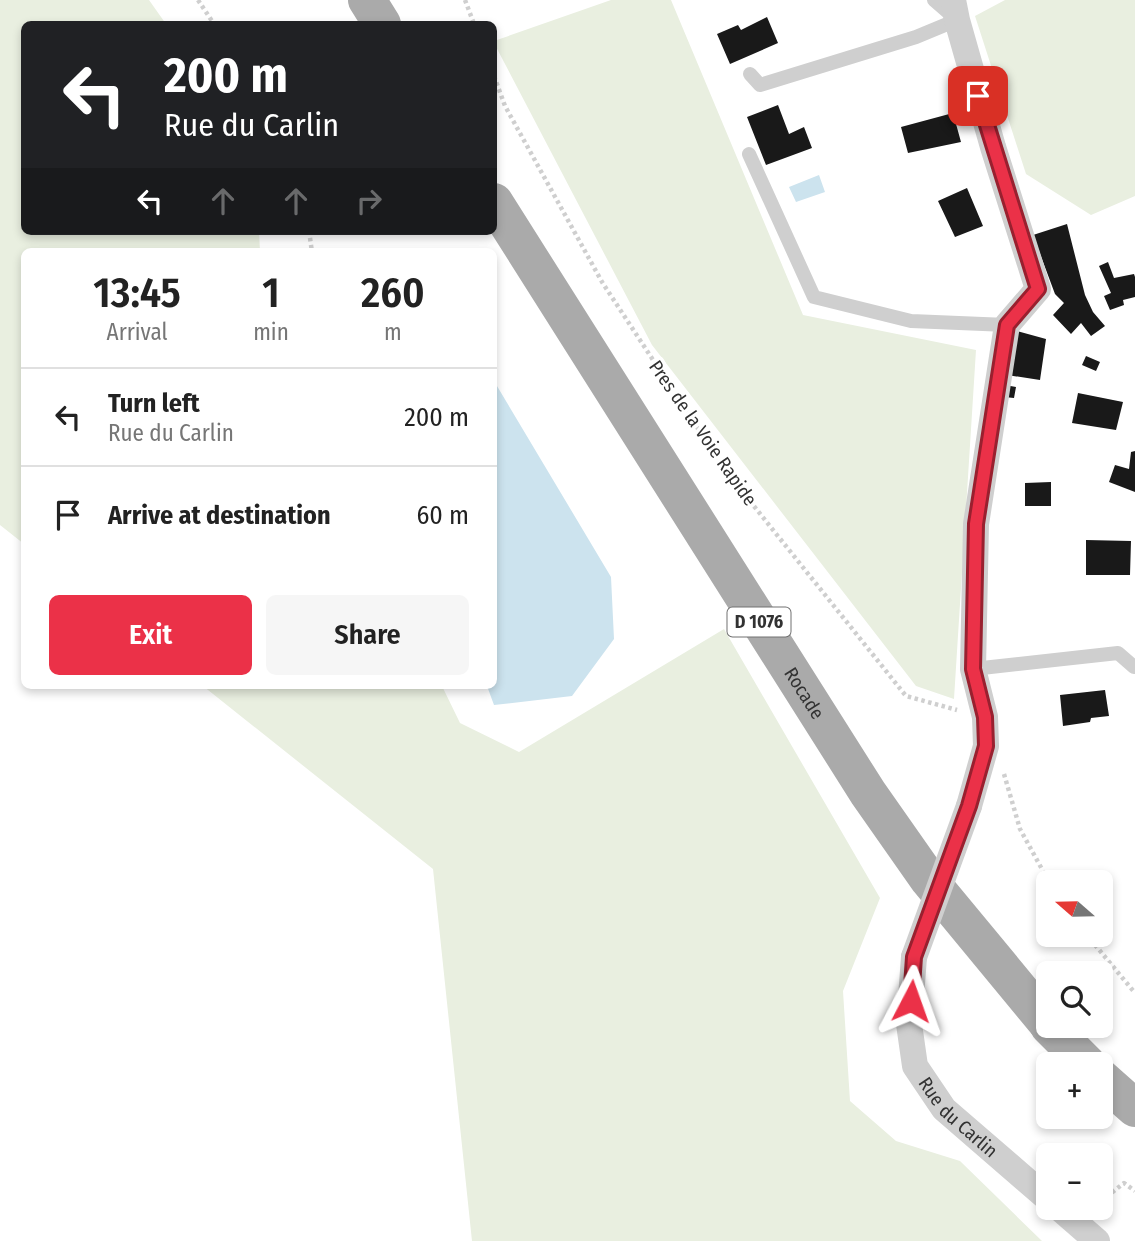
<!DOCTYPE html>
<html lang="en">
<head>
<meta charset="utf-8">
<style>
	:root { --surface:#fff; --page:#f6f6f6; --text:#222; --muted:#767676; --line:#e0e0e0; --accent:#eb3148 }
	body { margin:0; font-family:"Fira Sans Condensed",sans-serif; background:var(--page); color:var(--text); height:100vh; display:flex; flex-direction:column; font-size:26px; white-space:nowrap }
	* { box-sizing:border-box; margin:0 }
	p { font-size:23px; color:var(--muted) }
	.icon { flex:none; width:38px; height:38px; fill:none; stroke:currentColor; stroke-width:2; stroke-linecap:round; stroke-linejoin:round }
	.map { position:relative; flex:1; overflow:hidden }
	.side { position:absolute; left:21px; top:248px; width:476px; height:441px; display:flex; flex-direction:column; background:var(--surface); border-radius:10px; box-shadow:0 4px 10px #0003 }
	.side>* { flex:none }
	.guide { position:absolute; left:21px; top:21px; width:476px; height:214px; border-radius:10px; box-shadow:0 4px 10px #0003; background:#202124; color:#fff; overflow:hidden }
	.needle { width:46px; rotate:290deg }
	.controls { position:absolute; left:1036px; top:870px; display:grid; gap:14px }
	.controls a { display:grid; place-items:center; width:77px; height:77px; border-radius:10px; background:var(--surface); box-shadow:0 4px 10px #0003; font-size:35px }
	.pin { position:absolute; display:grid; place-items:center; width:60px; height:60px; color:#fff; margin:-30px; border-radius:14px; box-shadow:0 4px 10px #0006 }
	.me { position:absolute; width:77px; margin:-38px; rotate:4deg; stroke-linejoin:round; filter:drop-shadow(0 0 5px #0008) }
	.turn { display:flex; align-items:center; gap:24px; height:147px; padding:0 28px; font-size:32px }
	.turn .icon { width:91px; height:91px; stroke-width:2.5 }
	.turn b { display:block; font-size:49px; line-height:60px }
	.lanes { display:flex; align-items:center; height:66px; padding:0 28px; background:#0003; justify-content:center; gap:35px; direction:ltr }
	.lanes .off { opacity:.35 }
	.eta { display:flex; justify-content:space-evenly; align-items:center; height:119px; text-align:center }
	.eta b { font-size:42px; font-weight:600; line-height:49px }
	.action { display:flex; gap:14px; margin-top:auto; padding:14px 28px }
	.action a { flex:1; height:80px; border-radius:10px; background:var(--accent); color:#fff; font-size:28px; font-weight:600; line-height:80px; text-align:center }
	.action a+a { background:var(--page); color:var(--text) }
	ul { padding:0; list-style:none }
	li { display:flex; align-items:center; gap:21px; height:98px; padding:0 28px; border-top:2px solid var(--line) }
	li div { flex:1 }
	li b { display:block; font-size:26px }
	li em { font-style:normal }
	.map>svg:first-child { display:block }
	.green { fill:#e9efe0 }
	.water { fill:#cce3ee }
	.building { fill:#191919 }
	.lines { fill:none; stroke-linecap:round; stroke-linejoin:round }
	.path { stroke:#cfcfcf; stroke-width:4.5; stroke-dasharray:3.5 3.5; stroke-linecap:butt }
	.lane { stroke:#cfcfcf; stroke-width:14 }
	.street { stroke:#cfcfcf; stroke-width:26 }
	.primary { stroke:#aaa; stroke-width:38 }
	.street-bridge { stroke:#cfcfcf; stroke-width:26 }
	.route-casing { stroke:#99202f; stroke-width:18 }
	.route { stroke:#eb3148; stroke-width:12 }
	.labels { text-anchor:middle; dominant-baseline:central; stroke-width:7; stroke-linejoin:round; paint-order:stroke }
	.shield { fill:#fff; stroke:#707070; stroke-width:2 }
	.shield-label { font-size:18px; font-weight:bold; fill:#323232 }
	.street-label { font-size:19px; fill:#323232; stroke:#fff }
</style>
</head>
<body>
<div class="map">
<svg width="1135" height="1241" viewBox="0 0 1135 1241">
	<rect width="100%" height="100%" fill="#fff"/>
	<!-- green -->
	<path class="green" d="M 0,0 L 149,0 L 166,24 L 24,24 L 24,231 L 259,231 L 260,252 L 24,252 L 24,544 L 0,525 Z
		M 611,0 L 671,0 L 803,315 L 976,350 L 954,699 L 916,686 L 652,345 L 494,43 L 494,41 Z
		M 1005,0 L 1135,0 L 1135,196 L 1091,215 L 1026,174 L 975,16 Z
		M 724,629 L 880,898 L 843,991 L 850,1101 L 896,1141 L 960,1161 L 1042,1241 L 472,1241 L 433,869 L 203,686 L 442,686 L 460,723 L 519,752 Z"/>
	<!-- water -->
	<path class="water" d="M 819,175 L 825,192 L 796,202 L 789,187 Z
		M 494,381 L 611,577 L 614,639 L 572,696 L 494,705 L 487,686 L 494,686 Z"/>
	<!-- building -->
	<path class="building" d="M 767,17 L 778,43 L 730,64 L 717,34 L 738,25 L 741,30 Z
		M 778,105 L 789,134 L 804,127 L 812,148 L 766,165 L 747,117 Z
		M 953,113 L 961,142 L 908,153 L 901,127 Z
		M 967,188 L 983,226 L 955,237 L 938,201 Z
		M 1067,224 L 1085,295 L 1093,312 L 1105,326 L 1091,336 L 1081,323 L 1071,334 L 1053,315 L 1064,303 L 1055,294 L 1033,235 Z
		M 1108,262 L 1114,278 L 1134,274 L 1135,277 L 1135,297 L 1123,300 L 1124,305 L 1110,310 L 1104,296 L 1111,293 L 1099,266 Z
		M 1013,330 L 1046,339 L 1040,380 L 1007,375 Z
		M 1086,356 L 1100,362 L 1096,371 L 1082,365 Z
		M 1005,385 L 1016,387 L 1014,398 L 1004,397 Z
		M 1078,393 L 1123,402 L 1116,430 L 1072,423 Z
		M 1135,451 L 1135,492 L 1109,482 L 1115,465 L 1129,469 L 1131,452 Z
		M 1051,482 L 1051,506 L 1025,506 L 1025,483 Z
		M 1086,540 L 1131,541 L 1130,575 L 1086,575 Z
		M 1105,690 L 1109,716 L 1091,718 L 1090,722 L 1063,726 L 1060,695 Z"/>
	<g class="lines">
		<!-- path -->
		<path class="path" d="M 198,0 L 214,24
			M 465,0 L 474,24
			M 494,76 L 505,106 L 602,282 L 725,470 L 906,696 L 957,710
			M 309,231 L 312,252
			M 1004,774 L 1020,829 L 1049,882
			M 1086,934 L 1135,993
			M 1101,1201 L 1124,1183 L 1135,1191"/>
		<!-- lane -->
		<path class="lane" d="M 750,74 L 760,85 L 916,37 L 957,20 L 934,0
			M 749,154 L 814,297 L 911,321 L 1007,325
			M 973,669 L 1118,653 L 1134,667"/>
		<!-- street -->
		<g class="street">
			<path d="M 953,0 L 957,20 L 993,147 L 1038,289 L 1007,325 L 976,524 L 973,669 L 985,717 L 986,746 L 969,806"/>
			<path id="s1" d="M 914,957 L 909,1024 L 915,1066 L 944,1109 L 1048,1199"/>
			<path d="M 1059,1208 L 1097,1241"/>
		</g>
		<!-- primary -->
		<g class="primary">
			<path d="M 367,0 L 382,24"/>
			<path id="s2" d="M 494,202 L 868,793 L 929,880 L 1048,1024"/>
			<path d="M 1049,1026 L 1087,1064"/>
			<path d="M 1101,1078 L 1135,1108"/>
		</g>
		<!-- street-bridge -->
		<path class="street-bridge" d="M 914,957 L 969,806"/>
	</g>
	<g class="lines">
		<defs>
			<path id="route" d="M 911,1001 L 914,957 L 969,806 L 986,746 L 985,717 L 973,669 L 976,524 L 1007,325 L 1038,289 L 978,96"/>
		</defs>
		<!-- route casing -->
		<use href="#route" class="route-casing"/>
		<!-- route -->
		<use href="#route" class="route"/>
	</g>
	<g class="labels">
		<!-- shield labels -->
		<rect class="shield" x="727.5" y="607.5" width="63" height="29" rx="5"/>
		<g class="shield-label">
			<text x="759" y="622">D 1076</text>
		</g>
		<!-- street labels -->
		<g class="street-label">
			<text transform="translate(703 433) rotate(55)">Pres de la Voie Rapide</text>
			<text stroke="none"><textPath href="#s2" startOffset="581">Rocade</textPath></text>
			<text stroke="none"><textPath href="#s1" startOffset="177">Rue du Carlin</textPath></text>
		</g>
	</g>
</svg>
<div class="controls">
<a><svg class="needle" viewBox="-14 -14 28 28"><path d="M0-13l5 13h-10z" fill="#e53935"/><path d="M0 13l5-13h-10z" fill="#767676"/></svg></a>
<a><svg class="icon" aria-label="search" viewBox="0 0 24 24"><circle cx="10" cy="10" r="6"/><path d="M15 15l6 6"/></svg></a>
<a>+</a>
<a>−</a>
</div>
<div class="pin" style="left:978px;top:96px;background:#d93025"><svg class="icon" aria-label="arrive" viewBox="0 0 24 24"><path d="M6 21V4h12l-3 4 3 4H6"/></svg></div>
<svg class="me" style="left:911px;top:1001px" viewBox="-20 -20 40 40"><path d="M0-17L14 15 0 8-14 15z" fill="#eb3148" stroke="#fff" stroke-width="4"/></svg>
<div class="guide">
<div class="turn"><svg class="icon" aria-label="left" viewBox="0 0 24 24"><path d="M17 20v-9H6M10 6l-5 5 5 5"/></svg><div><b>200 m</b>Rue du Carlin</div></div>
<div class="lanes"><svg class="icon" aria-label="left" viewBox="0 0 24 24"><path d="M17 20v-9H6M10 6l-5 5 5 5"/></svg><svg class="icon off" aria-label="ahead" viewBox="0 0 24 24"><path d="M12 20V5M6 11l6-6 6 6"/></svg><svg class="icon off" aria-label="ahead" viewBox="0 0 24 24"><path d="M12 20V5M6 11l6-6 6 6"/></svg><svg class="icon off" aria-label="right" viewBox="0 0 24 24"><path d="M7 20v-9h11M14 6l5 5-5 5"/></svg></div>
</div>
<section class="side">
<div class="eta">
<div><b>13:45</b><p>Arrival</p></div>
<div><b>1</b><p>min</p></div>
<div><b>260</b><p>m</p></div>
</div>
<ul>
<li><svg class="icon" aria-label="left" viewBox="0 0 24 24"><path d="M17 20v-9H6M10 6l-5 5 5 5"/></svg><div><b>Turn left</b><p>Rue du Carlin</p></div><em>200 m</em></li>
<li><svg class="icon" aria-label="arrive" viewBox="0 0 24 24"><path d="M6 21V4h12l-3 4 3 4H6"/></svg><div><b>Arrive at destination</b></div><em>60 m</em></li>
</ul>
<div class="action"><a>Exit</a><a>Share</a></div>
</section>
</div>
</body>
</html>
